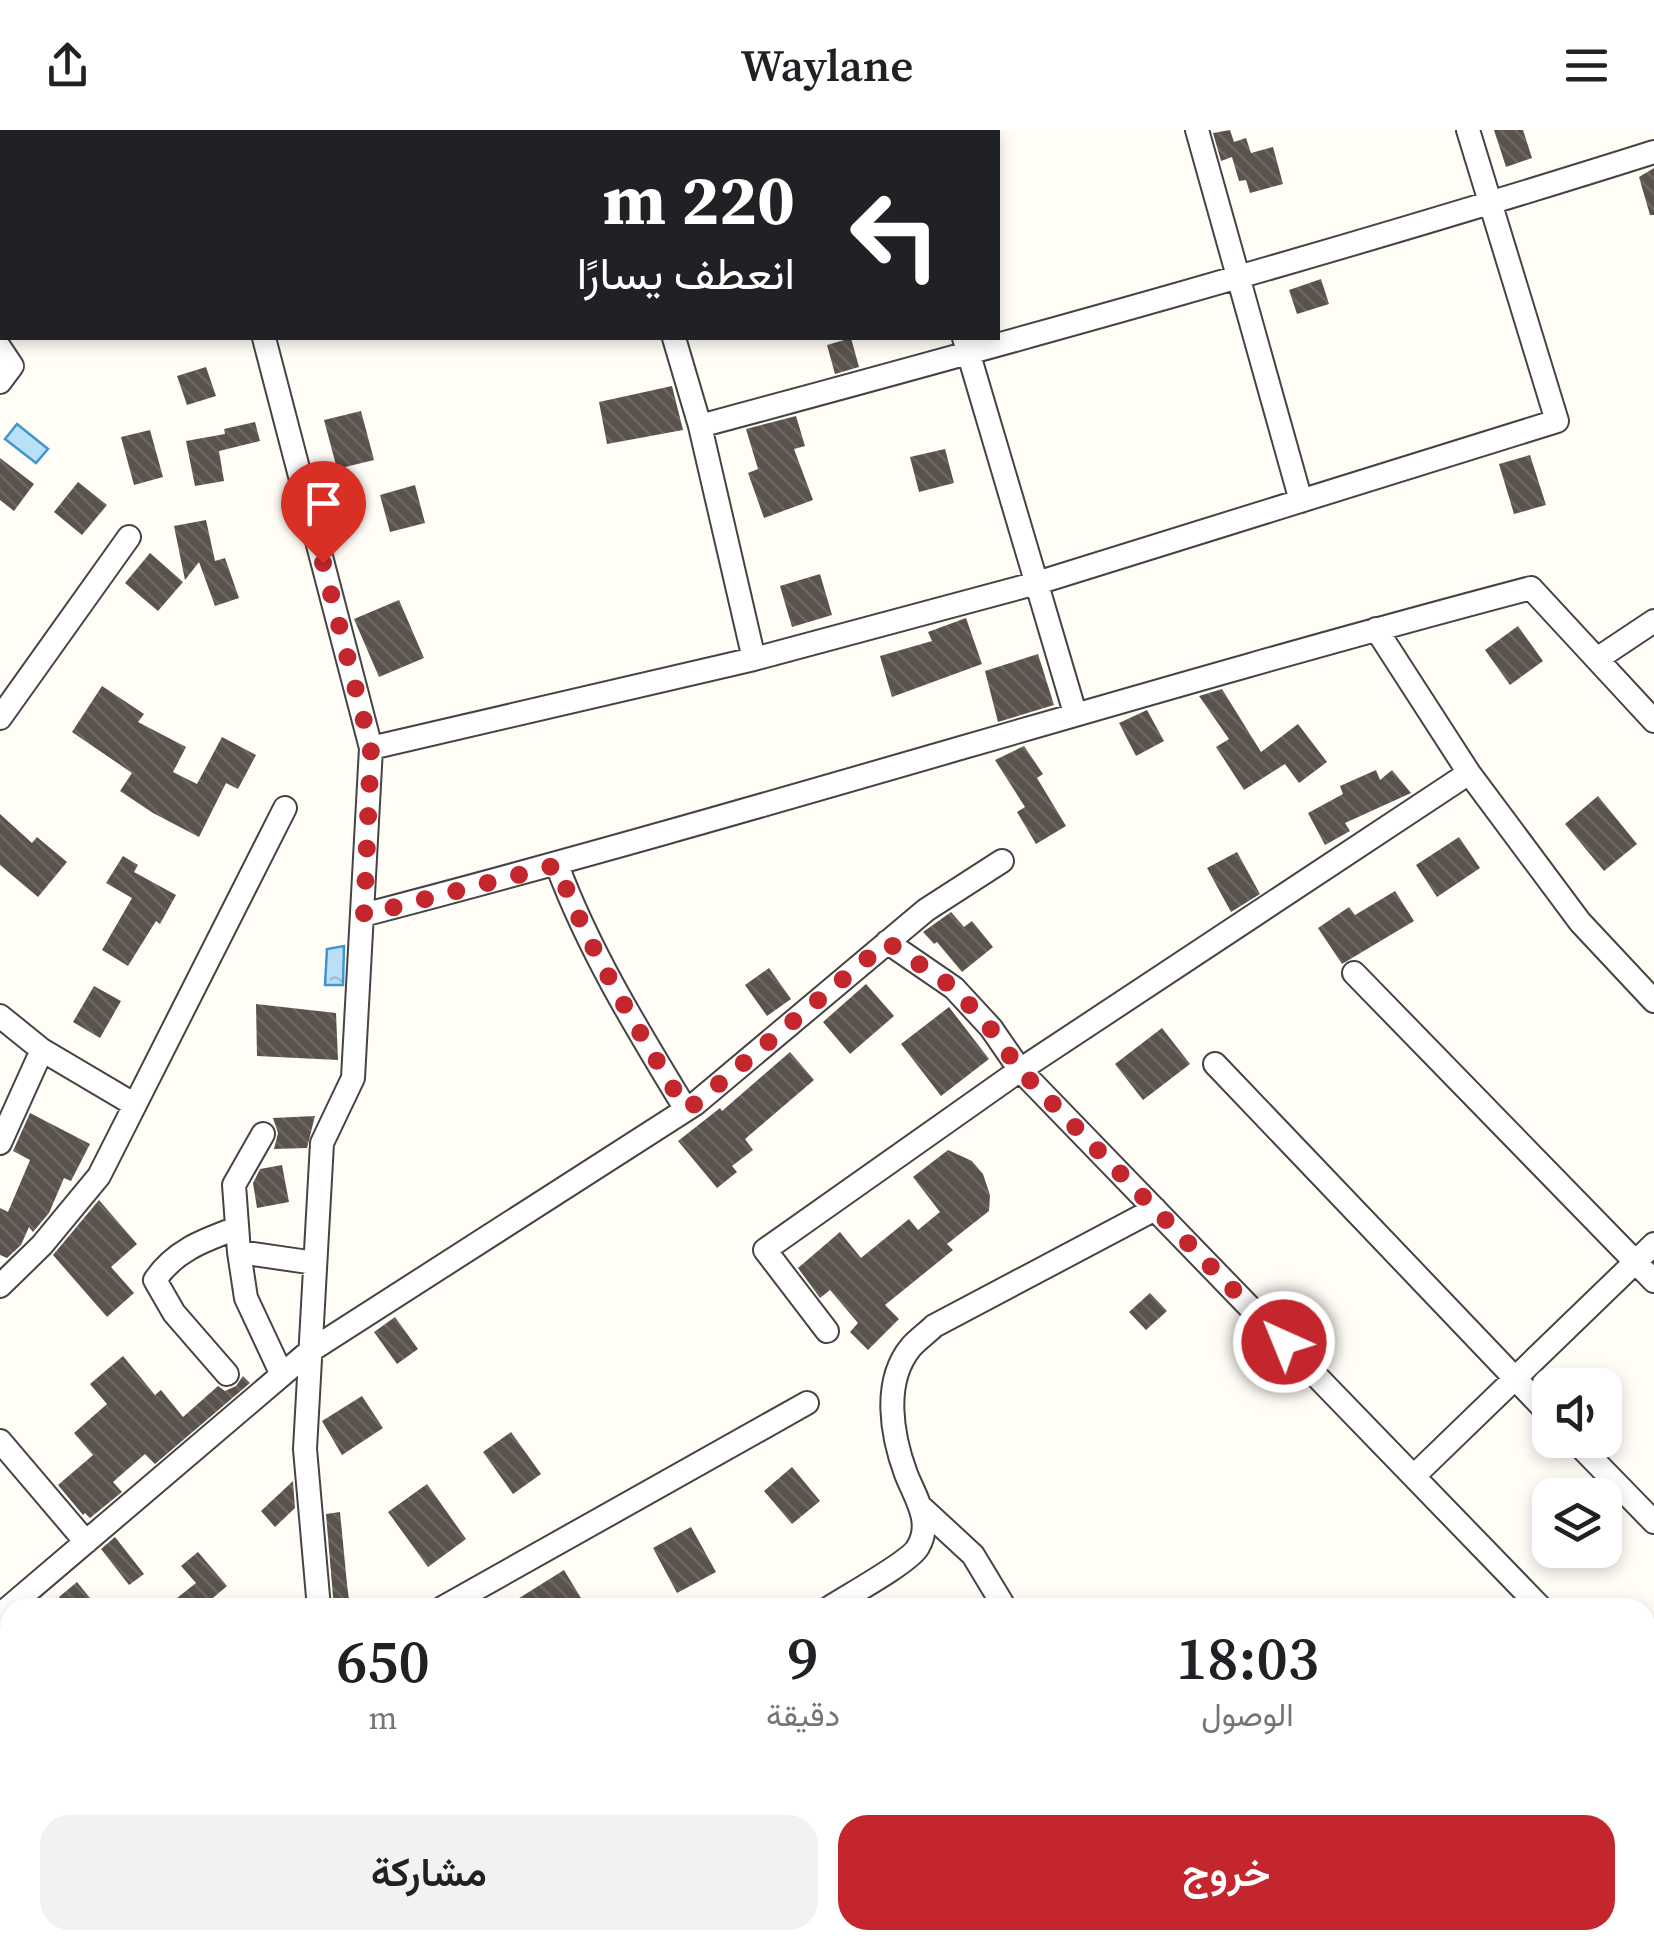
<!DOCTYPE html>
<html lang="ar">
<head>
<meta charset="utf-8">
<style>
	:root { --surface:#fff; --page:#f2f2f2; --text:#202124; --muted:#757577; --accent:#c4262e }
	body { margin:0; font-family:"Source Serif 4",Vazirmatn,serif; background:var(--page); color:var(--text); direction:rtl; height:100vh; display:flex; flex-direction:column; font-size:38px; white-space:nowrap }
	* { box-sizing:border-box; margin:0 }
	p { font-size:32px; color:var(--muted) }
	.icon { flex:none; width:55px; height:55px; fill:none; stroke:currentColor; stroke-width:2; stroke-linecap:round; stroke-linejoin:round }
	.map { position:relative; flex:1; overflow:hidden; direction:ltr }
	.details { position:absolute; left:0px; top:1468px; width:1655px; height:352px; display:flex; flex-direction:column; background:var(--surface); border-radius:30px 30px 0 0; box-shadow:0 5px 15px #0003; direction:rtl }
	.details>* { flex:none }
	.guide { position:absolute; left:0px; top:0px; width:1000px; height:210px; box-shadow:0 5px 15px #0003; direction:rtl; background:#202124; color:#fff; overflow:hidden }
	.fabs { position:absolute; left:1532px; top:1238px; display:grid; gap:20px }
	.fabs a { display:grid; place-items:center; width:90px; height:90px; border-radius:20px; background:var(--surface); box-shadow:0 5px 15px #0003; font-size:50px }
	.pin { position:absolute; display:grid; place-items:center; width:85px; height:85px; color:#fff; margin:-102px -42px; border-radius:50% 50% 50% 0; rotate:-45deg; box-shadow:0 0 10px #0007 }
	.pin .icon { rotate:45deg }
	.me { position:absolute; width:110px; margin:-55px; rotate:316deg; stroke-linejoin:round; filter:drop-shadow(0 0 8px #0008) }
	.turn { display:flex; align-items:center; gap:35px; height:210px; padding:0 40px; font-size:45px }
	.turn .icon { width:130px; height:130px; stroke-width:2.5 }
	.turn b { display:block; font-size:70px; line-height:85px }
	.eta { display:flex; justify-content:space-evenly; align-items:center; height:170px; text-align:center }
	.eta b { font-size:60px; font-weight:600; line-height:70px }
	.primary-button { display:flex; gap:20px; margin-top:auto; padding:20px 40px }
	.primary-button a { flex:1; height:115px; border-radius:30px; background:var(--accent); color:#fff; font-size:40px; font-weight:600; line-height:115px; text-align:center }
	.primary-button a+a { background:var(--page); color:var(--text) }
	header { display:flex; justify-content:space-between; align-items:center; height:130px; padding:0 40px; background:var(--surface); font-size:45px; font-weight:600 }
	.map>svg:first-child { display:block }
	.water { fill:url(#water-ripples); stroke:#3f96cf; stroke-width:2.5 }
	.building { fill:url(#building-back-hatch) }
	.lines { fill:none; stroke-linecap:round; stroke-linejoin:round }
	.minor-casing { stroke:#444; stroke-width:26 }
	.minor { stroke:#fff; stroke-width:22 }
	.route { stroke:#c4262e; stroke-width:18; stroke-dasharray:0 32.4 }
</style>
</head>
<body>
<header><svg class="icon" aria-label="menu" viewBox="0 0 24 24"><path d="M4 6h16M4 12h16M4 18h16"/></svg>Waylane<svg class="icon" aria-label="share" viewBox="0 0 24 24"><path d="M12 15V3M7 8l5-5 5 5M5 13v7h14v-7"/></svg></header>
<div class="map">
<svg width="1654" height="1819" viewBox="0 0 1654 1819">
	<defs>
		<pattern id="water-ripples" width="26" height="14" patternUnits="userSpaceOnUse" patternTransform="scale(2.5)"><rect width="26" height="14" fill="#b9e0f7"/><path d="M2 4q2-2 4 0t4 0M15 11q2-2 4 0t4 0" fill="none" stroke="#9ebfd3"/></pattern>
		<pattern id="building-back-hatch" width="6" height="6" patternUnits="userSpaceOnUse" patternTransform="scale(2.5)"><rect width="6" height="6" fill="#5a524d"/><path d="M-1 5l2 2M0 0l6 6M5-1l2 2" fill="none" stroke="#6d6662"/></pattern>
	</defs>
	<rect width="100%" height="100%" fill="#fffdf5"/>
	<!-- water -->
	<path class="water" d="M 17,294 L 48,319 L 36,333 L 5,309 Z
		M 344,816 L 343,855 L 325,855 L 327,819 Z"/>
	<!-- building -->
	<path class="building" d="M 1230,0 L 1234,12 L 1246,8 L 1251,23 L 1273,17 L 1283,54 L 1250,63 L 1246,50 L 1239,51 L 1232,27 L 1221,31 L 1213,3 Z
		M 1494,0 L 1523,0 L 1532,28 L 1506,37 Z
		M 1654,38 L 1654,85 L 1650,85 L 1639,47 Z
		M 1321,149 L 1329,174 L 1297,184 L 1289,160 Z
		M 851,208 L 859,237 L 835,244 L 827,215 Z
		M 206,237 L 216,266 L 187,275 L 177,246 Z
		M 672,256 L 683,300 L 607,314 L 599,272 Z
		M 361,281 L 374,330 L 337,339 L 324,290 Z
		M 796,286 L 805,316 L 794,319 L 813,370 L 764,388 L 748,343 L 758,339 L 746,299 Z
		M 255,292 L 260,311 L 219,321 L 224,351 L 195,356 L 186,311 L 225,304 L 224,299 Z
		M 150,300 L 163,347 L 134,355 L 121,307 Z
		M 945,319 L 954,353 L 919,362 L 910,327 Z
		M 1530,325 L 1546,375 L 1514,384 L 1499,334 Z
		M 0,328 L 34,354 L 14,381 L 0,370 Z
		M 78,352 L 107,375 L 82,405 L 54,382 Z
		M 415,355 L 425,393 L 390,402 L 380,365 Z
		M 206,390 L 215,431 L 225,428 L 239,468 L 215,476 L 199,432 L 185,450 L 174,396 Z
		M 150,423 L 183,452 L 158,481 L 125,453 Z
		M 820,444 L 832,485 L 792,497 L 780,456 Z
		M 399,470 L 424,528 L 379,547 L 354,489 Z
		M 966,488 L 982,534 L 892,567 L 880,526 L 932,511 L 928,502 Z
		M 1518,496 L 1543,531 L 1510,555 L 1485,520 Z
		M 1038,524 L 1054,575 L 998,592 L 985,541 Z
		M 102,556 L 144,584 L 138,592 L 186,617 L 173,642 L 197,654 L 222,607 L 256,625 L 238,659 L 226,653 L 199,707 L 153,683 L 120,661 L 132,643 L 72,602 Z
		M 1222,559 L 1261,622 L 1298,594 L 1327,632 L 1299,653 L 1285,634 L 1244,660 L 1216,617 L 1229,609 L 1199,566 Z
		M 1147,580 L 1164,611 L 1136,626 L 1119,593 Z
		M 1024,616 L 1043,644 L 1037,648 L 1066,696 L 1036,714 L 1017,682 L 1025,677 L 995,630 Z
		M 1376,640 L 1380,650 L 1392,640 L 1411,663 L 1345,693 L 1350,701 L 1325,715 L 1308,683 L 1343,664 L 1340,656 Z
		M 1598,666 L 1637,714 L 1604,741 L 1565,694 Z
		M 0,684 L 32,713 L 37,707 L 67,732 L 38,767 L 0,735 Z
		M 1459,707 L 1480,738 L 1437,767 L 1416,735 Z
		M 1237,722 L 1260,764 L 1231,782 L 1207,738 Z
		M 123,726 L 138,735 L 134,742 L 176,765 L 160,794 L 156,791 L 128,836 L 102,820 L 132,768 L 106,753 Z
		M 1395,761 L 1414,791 L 1342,834 L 1318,798 L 1349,777 L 1355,785 Z
		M 951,782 L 964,797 L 972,791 L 993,817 L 962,842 L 937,812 L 934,814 L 923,802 Z
		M 769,838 L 791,869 L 767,886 L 745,855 Z
		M 866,854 L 894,886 L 850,924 L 823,892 Z
		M 94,856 L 121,871 L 100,908 L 73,892 Z
		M 256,874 L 336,883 L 338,930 L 257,926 Z
		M 949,877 L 989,929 L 941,966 L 901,914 Z
		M 1162,898 L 1190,934 L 1143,970 L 1115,934 Z
		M 790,922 L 814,950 L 745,1009 L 753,1020 L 732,1036 L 737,1042 L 717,1058 L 678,1011 L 720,978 L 722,981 Z
		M 30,983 L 90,1014 L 71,1051 L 64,1048 L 49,1083 L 33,1102 L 29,1097 L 21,1115 L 7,1128 L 0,1125 L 0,1078 L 8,1082 L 30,1030 L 13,1021 Z
		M 315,986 L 307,1018 L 274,1019 L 278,1003 L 273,988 Z
		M 948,1020 L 972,1031 L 983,1044 L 990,1065 L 989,1081 L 947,1114 L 953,1120 L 885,1175 L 899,1189 L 868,1220 L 850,1202 L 858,1193 L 830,1160 L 820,1168 L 798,1138 L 840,1102 L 861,1128 L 909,1089 L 918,1100 L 940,1082 L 913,1047 Z
		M 282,1035 L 289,1072 L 257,1078 L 253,1053 L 260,1039 Z
		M 99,1070 L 137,1114 L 111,1137 L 134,1163 L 107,1187 L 53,1125 Z
		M 1150,1163 L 1167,1181 L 1146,1200 L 1129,1182 Z
		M 395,1187 L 418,1219 L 397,1234 L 374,1202 Z
		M 123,1226 L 155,1265 L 161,1260 L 183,1287 L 218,1256 L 225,1261 L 236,1256 L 243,1246 L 250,1253 L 155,1334 L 145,1324 L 113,1352 L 122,1362 L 90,1388 L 85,1383 L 83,1385 L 58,1355 L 93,1325 L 74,1303 L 107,1274 L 90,1254 Z
		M 362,1266 L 383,1298 L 342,1325 L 322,1291 Z
		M 511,1302 L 541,1344 L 513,1364 L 483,1322 Z
		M 792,1337 L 820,1371 L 792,1394 L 764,1361 Z
		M 293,1351 L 295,1378 L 275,1397 L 261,1381 Z
		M 427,1354 L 466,1409 L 428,1437 L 388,1382 Z
		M 340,1382 L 347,1454 L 350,1478 L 334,1478 L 326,1384 Z
		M 691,1397 L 716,1442 L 677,1463 L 653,1418 Z
		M 115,1407 L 144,1444 L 129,1455 L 101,1419 Z
		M 198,1422 L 227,1456 L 201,1478 L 185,1478 L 177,1468 L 196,1453 L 181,1436 Z
		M 564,1440 L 587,1478 L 503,1478 Z
		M 77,1452 L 98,1478 L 67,1478 L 59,1467 Z"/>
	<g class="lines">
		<defs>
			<path id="minor" d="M 3,0 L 5,2
				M 214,0 L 215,2
				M 497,0 L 497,2
				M 1197,0 L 1301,371
				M 122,2 L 132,0
				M 890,2 L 900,0
				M 264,208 L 371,618 L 353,948 L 322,1013 L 305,1319 L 319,1478
				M 674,208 L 700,296 L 754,529
				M 964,208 L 1075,583
				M 0,218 L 12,236 L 0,252
				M 700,296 C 1019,210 1338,122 1654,22
				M 1376,499 L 1469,643 L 1580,792 L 1654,871
				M 1597,529 L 1654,491
				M 0,588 L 129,407
				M 371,618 L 754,529 L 1037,453 L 1557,291 L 1468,0
				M 557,735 C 589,821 637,899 685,978
				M 363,785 C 755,683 1140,561 1531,458 L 1654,591
				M 887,812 L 954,858 L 991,898 L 1020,940 L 1541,1478
				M 1354,843 L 1654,1151
				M 0,886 L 42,920
				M 1215,934 L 1550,1285
				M 263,1004 L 234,1055 L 239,1122 L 246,1168 L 282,1245
				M 0,1013 L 42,920 L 135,975
				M 239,1122 L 315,1133
				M 0,1156 L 42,1115 L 99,1046 L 285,678
				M 827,1201 L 765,1120 L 1020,940 L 1469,643
				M 227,1244 L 174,1183 L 155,1150 C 175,1120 205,1110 237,1098
				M 1574,1310 L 1654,1392
				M 0,1311 L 86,1412
				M 1414,1346 L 1654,1114
				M 920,1376 L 973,1425 L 1005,1478
				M 442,1478 L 807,1273
				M 829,1478 C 847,1466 910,1432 918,1417 C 933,1392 915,1367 906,1344 C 892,1306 882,1252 911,1217 C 917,1210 927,1203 934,1196 L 1155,1079
				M 0,1485 L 310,1221 L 695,974 L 926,780 L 1002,731
				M 1645,1584 L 1654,1594
				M 0,1586 L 10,1597
				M 193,1810 L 198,1819
				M 362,1810 L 362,1819
				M 878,1810 L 884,1819
				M 1092,1810 L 1098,1819
				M 1371,1810 L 1376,1819
				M 10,1819 L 20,1810
				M 699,1819 L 712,1810
				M 1647,1819 L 1654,1809"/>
		</defs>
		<!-- minor casing -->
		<use href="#minor" class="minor-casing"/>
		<!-- minor -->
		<use href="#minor" class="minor"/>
	</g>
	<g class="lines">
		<!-- route -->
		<path class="route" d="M 323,433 L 371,618 L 364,785 L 557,735 C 589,821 638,899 685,978 L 695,974 L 887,812 L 954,858 L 990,898 L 1020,940 L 1284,1212"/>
	</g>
</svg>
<div class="fabs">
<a><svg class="icon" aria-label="sound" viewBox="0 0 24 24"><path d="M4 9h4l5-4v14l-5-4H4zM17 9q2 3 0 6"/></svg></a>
<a><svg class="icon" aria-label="layers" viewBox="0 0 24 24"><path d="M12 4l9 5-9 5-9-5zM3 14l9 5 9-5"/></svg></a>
</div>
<div class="pin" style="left:323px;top:433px;background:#d93025"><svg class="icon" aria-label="arrive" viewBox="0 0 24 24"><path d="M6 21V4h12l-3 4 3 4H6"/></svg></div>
<svg class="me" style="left:1284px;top:1212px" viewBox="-20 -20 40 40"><circle r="17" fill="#c4262e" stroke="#fff" stroke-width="3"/><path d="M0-11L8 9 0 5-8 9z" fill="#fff"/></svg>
<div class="guide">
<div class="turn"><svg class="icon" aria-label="left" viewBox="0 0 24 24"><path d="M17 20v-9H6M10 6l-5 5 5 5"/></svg><div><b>220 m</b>انعطف يسارًا</div></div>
</div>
<section class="details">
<div class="eta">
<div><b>18:03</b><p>الوصول</p></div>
<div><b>9</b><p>دقيقة</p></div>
<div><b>650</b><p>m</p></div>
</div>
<div class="primary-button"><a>خروج</a><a>مشاركة</a></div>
</section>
</div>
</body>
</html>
